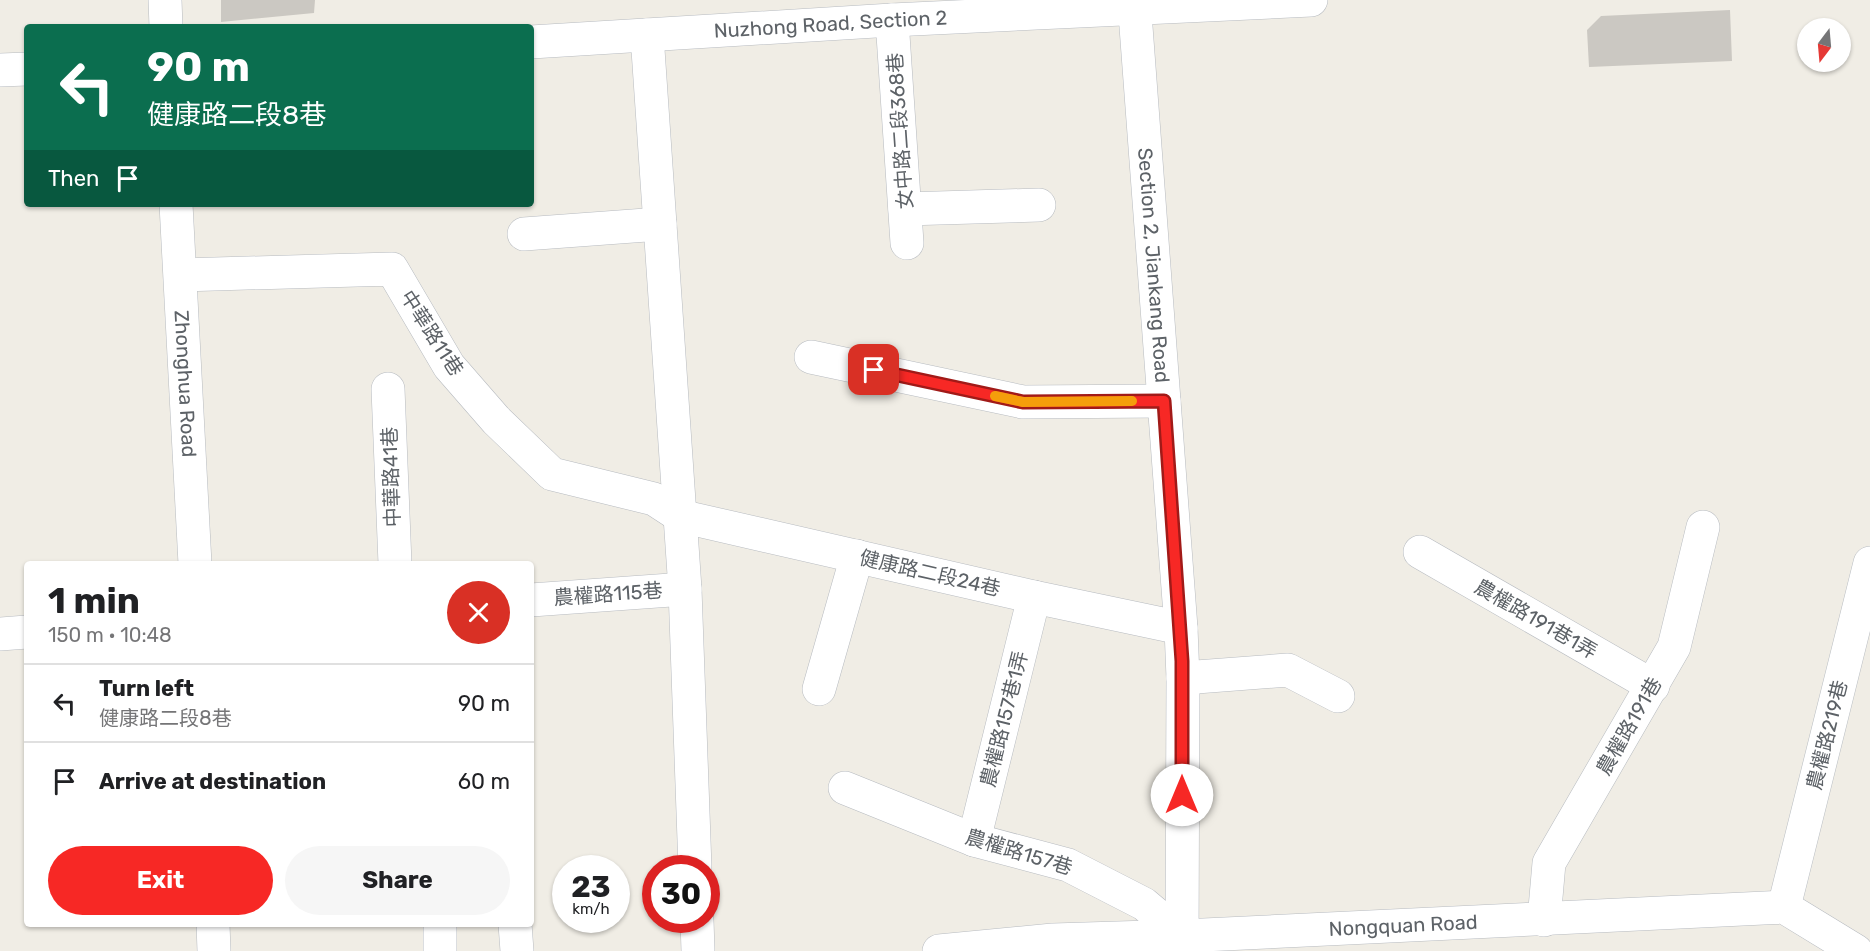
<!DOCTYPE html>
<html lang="en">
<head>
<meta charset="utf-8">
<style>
	:root { --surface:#fff; --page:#f6f6f6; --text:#202124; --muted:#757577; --line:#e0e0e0; --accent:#f72825 }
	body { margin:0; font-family:Rubik,"Noto Sans TC",sans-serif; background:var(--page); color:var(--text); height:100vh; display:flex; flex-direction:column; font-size:22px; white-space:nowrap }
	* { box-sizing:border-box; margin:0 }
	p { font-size:20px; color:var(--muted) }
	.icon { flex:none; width:33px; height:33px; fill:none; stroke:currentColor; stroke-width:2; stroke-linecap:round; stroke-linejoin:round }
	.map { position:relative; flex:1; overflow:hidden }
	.sheet { position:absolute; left:24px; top:561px; width:510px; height:366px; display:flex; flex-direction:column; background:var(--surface); border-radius:6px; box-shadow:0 2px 4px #0004 }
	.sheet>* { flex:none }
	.hud { position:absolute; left:24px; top:24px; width:510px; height:183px; border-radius:6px; box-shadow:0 2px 4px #0004; background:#0b6e4f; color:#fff; overflow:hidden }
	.needle { width:39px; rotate:196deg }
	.buttons { position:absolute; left:1797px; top:18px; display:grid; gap:12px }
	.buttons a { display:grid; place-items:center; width:54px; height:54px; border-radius:50%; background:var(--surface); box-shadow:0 2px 4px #0004; font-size:30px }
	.speed { position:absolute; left:552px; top:855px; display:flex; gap:12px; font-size:30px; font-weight:700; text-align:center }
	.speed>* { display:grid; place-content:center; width:78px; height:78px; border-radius:50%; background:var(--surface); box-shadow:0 2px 4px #0004; line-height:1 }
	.speed small { font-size:15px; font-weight:400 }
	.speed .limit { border:9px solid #d22; background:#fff; color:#111 }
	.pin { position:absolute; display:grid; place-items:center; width:51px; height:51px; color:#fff; margin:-26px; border-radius:12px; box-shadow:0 3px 9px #0006 }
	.me { position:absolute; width:66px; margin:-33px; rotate:0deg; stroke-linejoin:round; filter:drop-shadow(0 0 4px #0008) }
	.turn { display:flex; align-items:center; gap:21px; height:126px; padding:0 24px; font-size:27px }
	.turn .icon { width:78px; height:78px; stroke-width:2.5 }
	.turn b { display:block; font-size:42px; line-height:51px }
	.then { display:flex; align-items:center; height:57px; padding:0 24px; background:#0003; gap:12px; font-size:22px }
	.round { display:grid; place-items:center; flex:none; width:63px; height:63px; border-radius:32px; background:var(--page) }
	.overview { display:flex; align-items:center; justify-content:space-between; height:102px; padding:0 24px }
	h1 { font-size:36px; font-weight:700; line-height:45px }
	.button { display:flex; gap:12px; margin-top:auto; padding:12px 24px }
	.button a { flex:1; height:69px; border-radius:36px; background:var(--accent); color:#fff; font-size:24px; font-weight:700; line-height:69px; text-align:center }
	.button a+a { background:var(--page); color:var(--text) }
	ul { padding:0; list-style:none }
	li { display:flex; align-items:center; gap:18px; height:78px; padding:0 24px; border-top:2px solid var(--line) }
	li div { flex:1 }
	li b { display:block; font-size:22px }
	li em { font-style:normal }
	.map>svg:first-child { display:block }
	.building { fill:#cbc8c2 }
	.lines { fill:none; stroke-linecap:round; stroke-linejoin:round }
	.minor-casing { stroke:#b7bbc0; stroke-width:34 }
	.minor { stroke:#fff; stroke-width:33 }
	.route-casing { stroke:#a11a18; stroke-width:15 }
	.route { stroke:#f72825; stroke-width:10 }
	.slow { stroke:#f59e0b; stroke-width:10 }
	.labels { text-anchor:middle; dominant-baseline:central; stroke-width:4.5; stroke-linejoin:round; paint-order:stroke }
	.street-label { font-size:20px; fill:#5d6267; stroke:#fff }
</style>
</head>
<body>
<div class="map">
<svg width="1870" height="951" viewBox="0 0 1870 951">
	<rect width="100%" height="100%" fill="#f0ede5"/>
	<!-- building -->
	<path class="building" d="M 221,0 L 315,0 L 314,13 L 221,22 Z
		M 1730,10 L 1732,61 L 1589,67 L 1587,30 L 1601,16 Z"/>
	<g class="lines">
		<defs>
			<g id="minor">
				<path d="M 165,0 L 166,27"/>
				<path id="s1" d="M 1134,0 L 1181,628 L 1183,678 L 1182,951"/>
				<path d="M 892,20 L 907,243"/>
				<path d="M 647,35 L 685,589 L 695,868"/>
				<path id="s2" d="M 531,42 L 892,20 L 1311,0"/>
				<path d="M 0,70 L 27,69"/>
				<path id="s3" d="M 176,204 L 195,564"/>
				<path d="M 905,209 L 1039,205"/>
				<path d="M 524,234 L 660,224"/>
				<path d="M 181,275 L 392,269 L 449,366 L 496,420 L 552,474 L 654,499 L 680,516 L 1034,597 L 1181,628"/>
				<path d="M 811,357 L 1023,402 L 1164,401"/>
				<path d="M 388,389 L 395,564"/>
				<path d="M 1420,552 L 1653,686"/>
				<path d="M 531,600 L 685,589"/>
				<path d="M 0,634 L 27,632"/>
				<path d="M 1183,678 L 1288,670 L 1338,696"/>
				<path d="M 819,689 L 857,556"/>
				<path d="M 845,788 L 974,840 L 1068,865 L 1144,904 L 1182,936"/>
				<path d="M 974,840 L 1034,597"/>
				<path d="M 1784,907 L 1870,563"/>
				<path d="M 697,920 L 698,951"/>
				<path d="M 1544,920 L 1549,863 L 1674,647 L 1703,527"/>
				<path d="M 213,924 L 214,951"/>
				<path d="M 515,924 L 517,951"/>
				<path d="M 440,951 L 440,924"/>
				<path id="s4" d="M 939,951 L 1053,940 L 1182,936 L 1784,907 L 1856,951"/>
			</g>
		</defs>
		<!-- minor casing -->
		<use href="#minor" class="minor-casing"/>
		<!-- minor -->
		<use href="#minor" class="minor"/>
	</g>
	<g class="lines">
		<defs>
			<path id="route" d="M 874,370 L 1023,402 L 1164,401 L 1182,661 L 1182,795"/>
		</defs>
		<!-- route casing -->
		<use href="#route" class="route-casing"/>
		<!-- route -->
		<use href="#route" class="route"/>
		<!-- slow -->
		<path class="slow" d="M 995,396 L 1023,402 L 1132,401"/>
	</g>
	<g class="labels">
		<!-- street labels -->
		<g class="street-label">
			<text stroke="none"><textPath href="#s2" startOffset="300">Nuzhong Road, Section 2</textPath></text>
			<text transform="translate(900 131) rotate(-94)">女中路二段368巷</text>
			<text stroke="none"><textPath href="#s1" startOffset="266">Section 2, Jiankang Road</textPath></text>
			<text transform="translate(432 333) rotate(57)">中華路11巷</text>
			<text stroke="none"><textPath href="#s3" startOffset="180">Zhonghua Road</textPath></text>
			<text transform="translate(391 477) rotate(-92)">中華路41巷</text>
			<text transform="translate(930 573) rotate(13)">健康路二段24巷</text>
			<text transform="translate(608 594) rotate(-4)">農權路115巷</text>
			<text transform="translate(1536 619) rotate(30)">農權路191巷1弄</text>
			<text transform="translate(1004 719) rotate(-76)">農權路157巷1弄</text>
			<text transform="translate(1629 726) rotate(-60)">農權路191巷</text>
			<text transform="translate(1827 735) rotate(-76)">農權路219巷</text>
			<text transform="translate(1019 852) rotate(17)">農權路157巷</text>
			<text stroke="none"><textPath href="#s4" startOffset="465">Nongquan Road</textPath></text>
		</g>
	</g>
</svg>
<div class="buttons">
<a><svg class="needle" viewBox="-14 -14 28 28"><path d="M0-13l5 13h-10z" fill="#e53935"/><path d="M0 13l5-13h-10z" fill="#757577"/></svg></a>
</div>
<div class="speed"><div>23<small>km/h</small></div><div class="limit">30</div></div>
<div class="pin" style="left:874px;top:370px;background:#d93025"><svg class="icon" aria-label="arrive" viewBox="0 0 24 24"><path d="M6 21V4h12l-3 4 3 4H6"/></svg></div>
<svg class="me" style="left:1182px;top:795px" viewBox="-20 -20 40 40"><circle r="19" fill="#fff"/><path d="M0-13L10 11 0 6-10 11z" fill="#f72825"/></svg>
<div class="hud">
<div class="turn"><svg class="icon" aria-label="left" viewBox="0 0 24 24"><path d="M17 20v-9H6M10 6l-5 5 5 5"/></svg><div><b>90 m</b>健康路二段8巷</div></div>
<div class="then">Then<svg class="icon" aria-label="arrive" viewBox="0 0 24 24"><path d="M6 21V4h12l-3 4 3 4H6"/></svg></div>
</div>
<section class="sheet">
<div class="overview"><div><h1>1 min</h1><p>150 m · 10:48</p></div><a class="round" style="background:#d93025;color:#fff"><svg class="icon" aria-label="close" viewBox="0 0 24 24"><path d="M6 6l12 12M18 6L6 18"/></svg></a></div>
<ul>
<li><svg class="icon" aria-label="left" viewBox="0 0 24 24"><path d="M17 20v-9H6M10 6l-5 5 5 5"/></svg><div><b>Turn left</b><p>健康路二段8巷</p></div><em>90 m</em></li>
<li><svg class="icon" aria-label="arrive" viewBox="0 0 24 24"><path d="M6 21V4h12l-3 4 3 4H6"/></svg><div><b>Arrive at destination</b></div><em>60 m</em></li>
</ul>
<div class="button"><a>Exit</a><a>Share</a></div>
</section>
</div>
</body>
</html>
